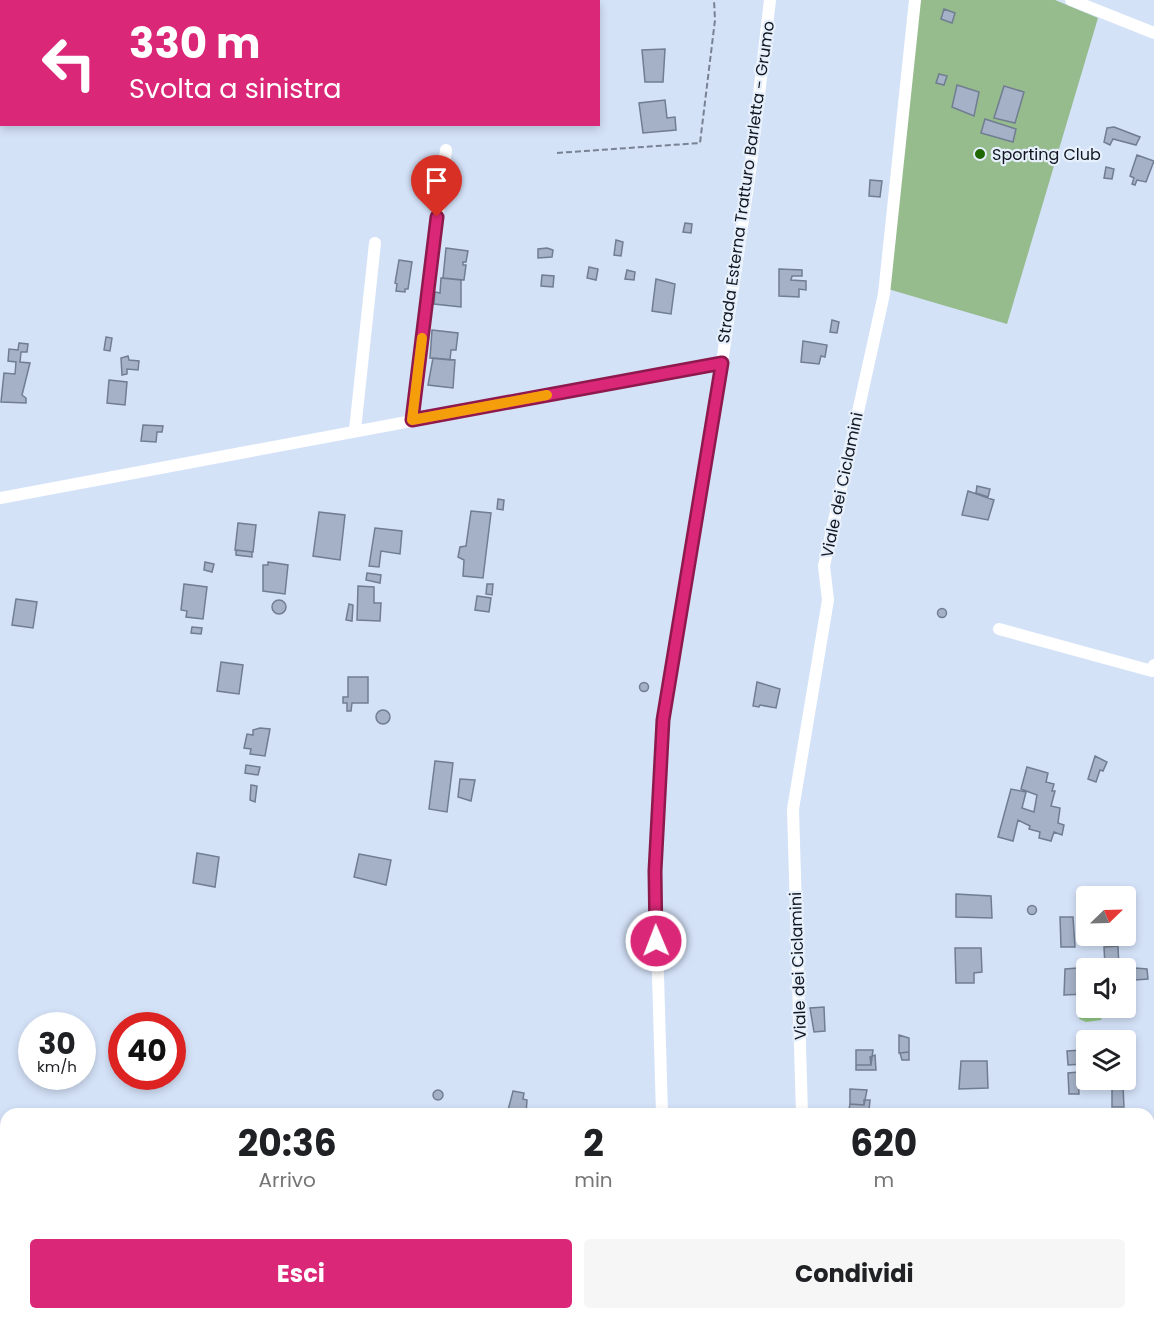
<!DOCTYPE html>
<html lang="it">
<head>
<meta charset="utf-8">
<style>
	:root { --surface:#fff; --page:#f6f6f6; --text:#202124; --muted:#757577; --accent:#db2777 }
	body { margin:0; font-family:Poppins,sans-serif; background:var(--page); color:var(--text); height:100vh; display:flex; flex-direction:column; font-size:22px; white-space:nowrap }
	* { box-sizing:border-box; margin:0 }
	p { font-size:20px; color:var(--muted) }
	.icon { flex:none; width:33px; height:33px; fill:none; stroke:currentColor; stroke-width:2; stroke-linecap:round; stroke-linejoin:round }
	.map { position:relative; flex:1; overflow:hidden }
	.sheet { position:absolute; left:0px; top:1108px; width:1155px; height:212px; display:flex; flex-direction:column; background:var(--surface); border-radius:18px 18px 0 0; box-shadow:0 3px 9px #0003 }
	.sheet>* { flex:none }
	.top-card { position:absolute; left:0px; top:0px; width:600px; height:126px; box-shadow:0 3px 9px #0003; background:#db2777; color:#fff; overflow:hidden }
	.needle { width:39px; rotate:67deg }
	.tools { position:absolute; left:1076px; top:886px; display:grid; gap:12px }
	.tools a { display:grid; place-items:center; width:60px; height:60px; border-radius:6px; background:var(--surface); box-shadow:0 3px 9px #0003; font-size:30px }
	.speed { position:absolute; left:18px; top:1012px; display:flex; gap:12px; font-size:30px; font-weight:700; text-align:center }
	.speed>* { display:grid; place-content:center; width:78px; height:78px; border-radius:50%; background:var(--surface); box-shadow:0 3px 9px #0003; line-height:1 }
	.speed small { font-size:15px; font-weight:400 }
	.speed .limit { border:9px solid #d22; background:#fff; color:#111 }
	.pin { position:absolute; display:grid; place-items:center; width:51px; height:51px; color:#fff; margin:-62px -26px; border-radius:50% 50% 50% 0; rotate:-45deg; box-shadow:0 0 6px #0007 }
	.pin .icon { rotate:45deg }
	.me { position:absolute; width:66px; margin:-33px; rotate:359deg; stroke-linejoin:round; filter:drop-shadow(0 0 4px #0008) }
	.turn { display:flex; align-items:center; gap:21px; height:126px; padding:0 30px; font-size:27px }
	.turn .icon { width:78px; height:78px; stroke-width:2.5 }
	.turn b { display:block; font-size:42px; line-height:51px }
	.eta { display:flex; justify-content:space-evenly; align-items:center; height:102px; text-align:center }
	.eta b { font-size:36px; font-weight:700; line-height:42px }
	.cta { display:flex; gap:12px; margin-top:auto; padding:12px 30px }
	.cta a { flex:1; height:69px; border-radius:6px; background:var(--accent); color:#fff; font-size:24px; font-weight:700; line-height:69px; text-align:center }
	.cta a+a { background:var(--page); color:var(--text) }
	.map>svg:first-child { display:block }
	.green { fill:#96bb8d }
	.water { fill:#95cb88 }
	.building { fill:#a4b1c6; stroke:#717d91; stroke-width:1.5 }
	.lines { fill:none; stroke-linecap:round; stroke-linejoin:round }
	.path { stroke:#788292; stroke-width:2; stroke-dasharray:6 3; stroke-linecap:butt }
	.minor { stroke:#fff; stroke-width:12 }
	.route-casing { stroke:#8e194d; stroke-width:15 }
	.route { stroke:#db2777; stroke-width:10 }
	.slow { stroke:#f59e0b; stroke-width:10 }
	.poi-dot { fill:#1f6701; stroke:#e6effc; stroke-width:2 }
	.labels { text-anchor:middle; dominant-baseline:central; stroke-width:4.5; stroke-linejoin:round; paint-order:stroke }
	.poi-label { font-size:16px; fill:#11161e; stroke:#e6effc; text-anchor:start }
	.street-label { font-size:16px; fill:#11161e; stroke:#e6effc }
</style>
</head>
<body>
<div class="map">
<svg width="1154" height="1319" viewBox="0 0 1154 1319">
	<rect width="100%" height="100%" fill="#d4e2f8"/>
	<!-- green -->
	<path class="green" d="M 920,0 L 1055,0 L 1098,18 L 1007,324 L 888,289 Z"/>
	<!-- water -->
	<path class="water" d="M 1098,1009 L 1103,1013 L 1101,1020 L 1086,1022 L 1079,1019 L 1082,1011 Z"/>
	<!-- building -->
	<path class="building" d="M 944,9 L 955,13 L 952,23 L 941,19 Z
		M 665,49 L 663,82 L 645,82 L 642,50 Z
		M 939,74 L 947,76 L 944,85 L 936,83 Z
		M 957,85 L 979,92 L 974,116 L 952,107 Z
		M 1004,86 L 1024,92 L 1015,123 L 994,118 Z
		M 665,100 L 667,118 L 675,117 L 676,130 L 643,133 L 639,103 Z
		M 985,119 L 1016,129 L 1013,142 L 981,133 Z
		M 1114,127 L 1140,137 L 1136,145 L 1113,139 L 1110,145 L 1104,142 L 1107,128 Z
		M 1137,155 L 1154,161 L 1146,182 L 1137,180 L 1135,185 L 1132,184 L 1134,178 L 1130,176 Z
		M 1106,167 L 1114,169 L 1112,179 L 1104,178 Z
		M 870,180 L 882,181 L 880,197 L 869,196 Z
		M 685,223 L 692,224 L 691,233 L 683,232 Z
		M 616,240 L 623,242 L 621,256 L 614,255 Z
		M 446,248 L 468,251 L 466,262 L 463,262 L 463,265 L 466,265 L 464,280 L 443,278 Z
		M 547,248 L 553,250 L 552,257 L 538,258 L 538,249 Z
		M 399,260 L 412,262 L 408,289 L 405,289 L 405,292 L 396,291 L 397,284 L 395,283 Z
		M 589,267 L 598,269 L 596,280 L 587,278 Z
		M 779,269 L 802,270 L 802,276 L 792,276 L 791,280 L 806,281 L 806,290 L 799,289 L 799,297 L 779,296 Z
		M 627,270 L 635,272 L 634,280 L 625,279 Z
		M 542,275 L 554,276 L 553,287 L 541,286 Z
		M 441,278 L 461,280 L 461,307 L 434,304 L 435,292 L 440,293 Z
		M 656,279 L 675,284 L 671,314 L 652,311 Z
		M 832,320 L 839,322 L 837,333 L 830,332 Z
		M 432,330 L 458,333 L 456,350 L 451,350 L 450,360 L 430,358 Z
		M 106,337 L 112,338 L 110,351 L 104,350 Z
		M 803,341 L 827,345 L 825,357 L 821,356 L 819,364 L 801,362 Z
		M 19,343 L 28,344 L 27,352 L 21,352 L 20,362 L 30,363 L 22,395 L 26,398 L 26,403 L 1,402 L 4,373 L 15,374 L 16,362 L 8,361 L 9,349 L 18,350 Z
		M 128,356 L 129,360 L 139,361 L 138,370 L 127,369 L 127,374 L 122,375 L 121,358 Z
		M 433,358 L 455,360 L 453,388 L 428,385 Z
		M 109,380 L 127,382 L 125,405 L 107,403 Z
		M 143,425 L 163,426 L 162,432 L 157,432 L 156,442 L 141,441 Z
		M 977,486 L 990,489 L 988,497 L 976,493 Z
		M 968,491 L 994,500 L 988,520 L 962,515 Z
		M 498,499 L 504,500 L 503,510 L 497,509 Z
		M 471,511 L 491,513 L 483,578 L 463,576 L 464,560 L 458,557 L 460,547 L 466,546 Z
		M 319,512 L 345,515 L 340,560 L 313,556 Z
		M 238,523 L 256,525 L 253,552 L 235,550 Z
		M 375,528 L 402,531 L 400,554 L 381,551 L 379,567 L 369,566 Z
		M 236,550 L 252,552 L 252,557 L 236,555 Z
		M 205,562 L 214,564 L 212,572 L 204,570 Z
		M 268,562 L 288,565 L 285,594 L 263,591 L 263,565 L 268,565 Z
		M 367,573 L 381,575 L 380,583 L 366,580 Z
		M 184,584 L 207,587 L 203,619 L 186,617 L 187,611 L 181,610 Z
		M 487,584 L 493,584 L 492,595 L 486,594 Z
		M 358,586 L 374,587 L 374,603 L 381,603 L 380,621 L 357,620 Z
		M 477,596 L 491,598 L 489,612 L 475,610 Z
		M 16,599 L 37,602 L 33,628 L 12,625 Z
		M272 607a7 7 0 1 1 14 0a7 7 0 1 1-14 0Z
		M 349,604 L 353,605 L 352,621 L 346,620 Z
		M937.5 613a4.5 4.5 0 1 1 9 0a4.5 4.5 0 1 1-9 0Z
		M 192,627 L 202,628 L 201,634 L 191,633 Z
		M 221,662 L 243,665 L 239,694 L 217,691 Z
		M 348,677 L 368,677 L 368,703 L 352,703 L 351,711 L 347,711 L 347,703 L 343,703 L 343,697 L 348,697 Z
		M 757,682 L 780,689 L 776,708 L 760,705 L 759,707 L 753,706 Z
		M639.5 687a4.5 4.5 0 1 1 9 0a4.5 4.5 0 1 1-9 0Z
		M376 717a7 7 0 1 1 14 0a7 7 0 1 1-14 0Z
		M 260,728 L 270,729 L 265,756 L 250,754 L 251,749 L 244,748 L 247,734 L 253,735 L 253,730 Z
		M 1095,756 L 1107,762 L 1103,771 L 1100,770 L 1096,782 L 1088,779 Z
		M 435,761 L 453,763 L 447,812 L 429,809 Z
		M 246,765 L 260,767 L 258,775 L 245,773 Z
		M 1027,767 L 1048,773 L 1046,782 L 1054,784 L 1052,791 L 1055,791 L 1051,806 L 1060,808 L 1058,823 L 1064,825 L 1062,835 L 1054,832 L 1051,841 L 1039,838 L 1040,832 L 1029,829 L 1030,826 L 1018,820 L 1013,841 L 998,837 L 1011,789 L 1026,792 L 1022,808 L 1034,812 L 1037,795 L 1021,789 Z
		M 460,779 L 475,780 L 471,801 L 458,797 Z
		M 251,785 L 257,786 L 255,802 L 250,800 Z
		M 197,853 L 219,857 L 215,887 L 193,883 Z
		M 359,854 L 391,860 L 386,885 L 354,877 Z
		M 956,894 L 991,896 L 992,918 L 956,917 Z
		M1027.5 910a4.5 4.5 0 1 1 9 0a4.5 4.5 0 1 1-9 0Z
		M 1060,917 L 1073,917 L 1075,947 L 1061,947 Z
		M 1118,946 L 1119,969 L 1086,969 L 1086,994 L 1064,995 L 1065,969 L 1105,966 L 1104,947 Z
		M 955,948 L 981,948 L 982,972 L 974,973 L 974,983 L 956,983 Z
		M 1135,968 L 1147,969 L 1148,979 L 1135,980 Z
		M 824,1007 L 825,1031 L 814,1032 L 810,1008 Z
		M 899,1035 L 909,1038 L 909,1052 L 899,1053 Z
		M 856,1050 L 873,1050 L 871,1065 L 856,1065 Z
		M 1082,1050 L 1084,1064 L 1068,1065 L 1067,1051 Z
		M 909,1052 L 909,1060 L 902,1060 L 900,1053 Z
		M 875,1055 L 876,1070 L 856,1070 L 856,1065 L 871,1065 L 870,1057 Z
		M 961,1061 L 987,1061 L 988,1088 L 959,1089 Z
		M 1078,1072 L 1079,1094 L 1069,1094 L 1068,1073 Z
		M 1112,1086 L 1123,1086 L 1124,1107 L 1112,1107 Z
		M 850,1089 L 867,1090 L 864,1105 L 850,1104 Z
		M433 1095a5 5 0 1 1 10 0a5 5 0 1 1-10 0Z
		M 513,1091 L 524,1093 L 523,1099 L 527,1100 L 526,1114 L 507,1114 Z
		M 864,1100 L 870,1100 L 869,1110 L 849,1109 L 850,1104 L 864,1105 Z"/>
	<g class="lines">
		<!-- path -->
		<path class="path" d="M 557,153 L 700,143 L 715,20 L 714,0"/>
		<!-- minor -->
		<path class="minor" d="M 1071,0 L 1154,33
			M 412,420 L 446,150
			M 355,430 L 375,243
			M 0,498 L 722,363
			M 999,629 L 1152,671 L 1154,665
			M 662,1114 L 655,871 L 663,720 L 722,363 L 750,172 L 770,0
			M 802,1114 L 793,809 L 828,600 L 824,566 L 884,294 L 915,0
			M 1149,1161 L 1154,1161
			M 671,1314 L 671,1319
			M 808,1314 L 808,1319"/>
	</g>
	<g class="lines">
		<defs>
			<path id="route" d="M 437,217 L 412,420 L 722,363 L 663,720 L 655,871 L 656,941"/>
		</defs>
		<!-- route casing -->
		<use href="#route" class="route-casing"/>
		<!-- route -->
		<use href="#route" class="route"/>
		<!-- slow -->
		<path class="slow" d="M 422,338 L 412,420 L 547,395"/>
	</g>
	<!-- markers -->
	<circle class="poi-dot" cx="980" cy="154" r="6"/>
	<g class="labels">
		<!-- poi labels -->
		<g class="poi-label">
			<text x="992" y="154">Sporting Club</text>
		</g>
		<!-- street labels -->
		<g class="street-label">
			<text transform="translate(746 182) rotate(-82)">Strada Esterna Tratturo Barletta - Grumo</text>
			<text transform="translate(842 485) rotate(-78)">Viale dei Ciclamini</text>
			<text transform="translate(798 966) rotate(-92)">Viale dei Ciclamini</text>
		</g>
	</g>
</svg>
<div class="tools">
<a><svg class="needle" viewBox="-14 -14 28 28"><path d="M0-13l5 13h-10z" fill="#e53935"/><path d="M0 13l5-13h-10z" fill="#757577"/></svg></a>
<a><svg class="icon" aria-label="sound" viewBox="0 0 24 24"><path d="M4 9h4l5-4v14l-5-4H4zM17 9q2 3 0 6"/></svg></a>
<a><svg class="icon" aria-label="layers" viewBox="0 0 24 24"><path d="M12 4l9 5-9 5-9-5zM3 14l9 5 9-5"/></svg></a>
</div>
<div class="speed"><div>30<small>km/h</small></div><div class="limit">40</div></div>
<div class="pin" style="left:437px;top:217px;background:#d93025"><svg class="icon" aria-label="arrive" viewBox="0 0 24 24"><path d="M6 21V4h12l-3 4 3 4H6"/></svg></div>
<svg class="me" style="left:656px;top:941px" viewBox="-20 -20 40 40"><circle r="17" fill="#db2777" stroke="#fff" stroke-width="3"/><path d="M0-11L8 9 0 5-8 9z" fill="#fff"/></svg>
<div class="top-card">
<div class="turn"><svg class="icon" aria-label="left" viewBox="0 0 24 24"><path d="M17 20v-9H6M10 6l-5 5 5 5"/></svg><div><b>330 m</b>Svolta a sinistra</div></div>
</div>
<section class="sheet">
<div class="eta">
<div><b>20:36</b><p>Arrivo</p></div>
<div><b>2</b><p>min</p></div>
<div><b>620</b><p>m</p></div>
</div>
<div class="cta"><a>Esci</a><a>Condividi</a></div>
</section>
</div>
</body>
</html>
